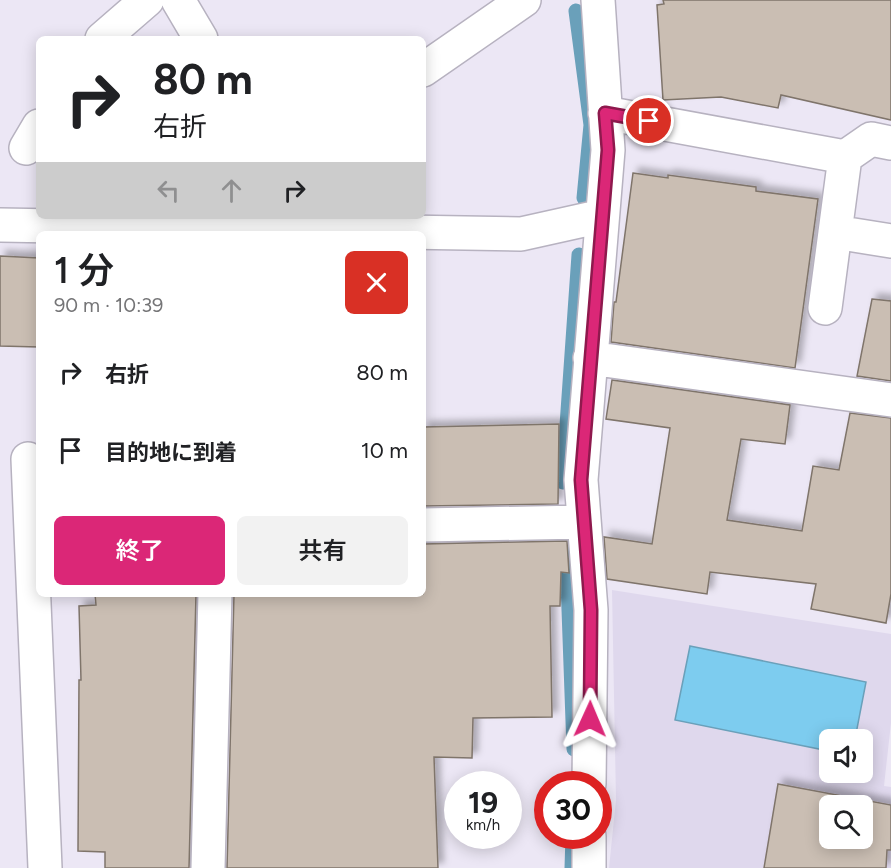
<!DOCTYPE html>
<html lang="ja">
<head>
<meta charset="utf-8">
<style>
	:root { --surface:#fff; --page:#f2f2f2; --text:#202124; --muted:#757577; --accent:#db2777 }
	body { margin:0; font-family:Figtree,"Noto Sans JP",sans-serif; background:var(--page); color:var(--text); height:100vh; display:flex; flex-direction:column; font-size:22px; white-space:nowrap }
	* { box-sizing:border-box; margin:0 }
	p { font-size:20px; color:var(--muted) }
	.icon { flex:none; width:33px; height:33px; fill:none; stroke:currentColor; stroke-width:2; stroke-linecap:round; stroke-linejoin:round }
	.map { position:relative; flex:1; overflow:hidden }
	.details { position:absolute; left:36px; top:231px; width:390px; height:366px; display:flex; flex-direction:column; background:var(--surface); border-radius:9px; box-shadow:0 3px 15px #0003 }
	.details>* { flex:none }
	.hud { position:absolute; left:36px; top:36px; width:390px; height:183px; border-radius:9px; box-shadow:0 3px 15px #0003; background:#fff; color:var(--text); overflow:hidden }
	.controls { position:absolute; left:819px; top:729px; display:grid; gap:12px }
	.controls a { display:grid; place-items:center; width:54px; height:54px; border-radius:9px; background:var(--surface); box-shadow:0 3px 15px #0003; font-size:30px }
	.speed { position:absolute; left:444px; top:771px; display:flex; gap:12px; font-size:30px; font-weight:700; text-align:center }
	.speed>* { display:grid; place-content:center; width:78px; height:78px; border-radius:50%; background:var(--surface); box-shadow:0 3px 15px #0003; line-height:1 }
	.speed small { font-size:15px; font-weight:400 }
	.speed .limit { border:9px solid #d22; background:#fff; color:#111 }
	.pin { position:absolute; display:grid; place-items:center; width:51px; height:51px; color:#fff; margin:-26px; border:3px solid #fff; border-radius:50%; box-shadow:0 2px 6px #0007 }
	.me { position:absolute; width:66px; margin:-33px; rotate:1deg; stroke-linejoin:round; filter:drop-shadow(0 0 4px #0008) }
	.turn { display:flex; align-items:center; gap:21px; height:126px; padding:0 18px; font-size:27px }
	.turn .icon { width:78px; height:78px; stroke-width:2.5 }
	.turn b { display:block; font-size:42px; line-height:51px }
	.lanes { display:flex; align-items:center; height:57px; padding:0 18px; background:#0003; justify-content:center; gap:30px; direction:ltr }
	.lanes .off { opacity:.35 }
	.round { display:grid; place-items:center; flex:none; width:63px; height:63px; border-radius:9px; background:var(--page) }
	.summary { display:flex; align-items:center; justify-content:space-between; height:102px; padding:0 18px }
	h1 { font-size:36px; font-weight:600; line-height:45px }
	.action { display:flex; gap:12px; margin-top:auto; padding:12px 18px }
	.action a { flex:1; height:69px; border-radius:9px; background:var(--accent); color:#fff; font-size:24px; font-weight:600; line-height:69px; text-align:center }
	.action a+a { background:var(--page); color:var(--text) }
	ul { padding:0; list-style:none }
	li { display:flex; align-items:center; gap:18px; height:78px; padding:0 18px }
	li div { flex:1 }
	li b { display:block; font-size:22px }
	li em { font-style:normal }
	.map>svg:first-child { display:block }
	.built { fill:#dfd8ed; fill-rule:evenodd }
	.water { fill:#7dccef; stroke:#6aa0ba; stroke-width:1.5 }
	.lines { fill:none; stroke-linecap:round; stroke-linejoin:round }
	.stream { stroke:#6aa0ba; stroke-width:15 }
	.building { fill:#cabeb3; stroke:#7f746b; stroke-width:1.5; fill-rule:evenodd; filter:url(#shadow) }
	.minor-casing { stroke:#b7b2c0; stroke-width:36 }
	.minor { stroke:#fff; stroke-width:33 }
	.route-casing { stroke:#8e194d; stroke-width:15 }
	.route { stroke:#db2777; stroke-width:10 }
</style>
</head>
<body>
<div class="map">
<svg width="891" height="868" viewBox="0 0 891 868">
	<defs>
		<filter id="shadow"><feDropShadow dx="5.5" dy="-5.5" stdDeviation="3" flood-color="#0004"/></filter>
	</defs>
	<rect width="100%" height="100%" fill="#ece7f5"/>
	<!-- built -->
	<path class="built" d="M 612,590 L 891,634 L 891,723 L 884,786 L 891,787 L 891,868 L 609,868 L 616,800 ZM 830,740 L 862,740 L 862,772 L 830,772 ZM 830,806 L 862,806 L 862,838 L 830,838 Z"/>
	<!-- water -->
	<path class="water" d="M 690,646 L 866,682 L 855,739 L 830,740 L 829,751 L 675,720 Z"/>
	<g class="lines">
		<!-- stream -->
		<path class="stream" d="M 576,11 L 591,125 L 584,198
			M 563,482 L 579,255
			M 567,554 L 574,749
			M 572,868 L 573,836"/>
	</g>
	<!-- building -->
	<path class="building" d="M 663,0 L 891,0 L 891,120 L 781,95 L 778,108 L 721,97 L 663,100 L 657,5 L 664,4 Z
		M 633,173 L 668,178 L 668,175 L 756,187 L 756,191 L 818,199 L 795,368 L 611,342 L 614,302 L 616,302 Z
		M 0,256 L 39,258 L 39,347 L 0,346 Z
		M 872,299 L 891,301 L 891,381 L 857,376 Z
		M 612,380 L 790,405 L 785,444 L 741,439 L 727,520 L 802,531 L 813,466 L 839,470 L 850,413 L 891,418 L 891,594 L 886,623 L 811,609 L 816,584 L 710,572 L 707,594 L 607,579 L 604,537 L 652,544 L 670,428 L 606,419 Z
		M 559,424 L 558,504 L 423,506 L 423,427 Z
		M 567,541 L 569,573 L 561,572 L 560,606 L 550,606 L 552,717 L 473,718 L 472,758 L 434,757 L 438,868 L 227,868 L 234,594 L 423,594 L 423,544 Z
		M 95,594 L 196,594 L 189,868 L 105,868 L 105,852 L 78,851 L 79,680 L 81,680 L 79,606 L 96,605 Z
		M 778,784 L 891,805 L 891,850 L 887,850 L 886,868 L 764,868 ZM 830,806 L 862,806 L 862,838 L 830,838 Z"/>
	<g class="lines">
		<defs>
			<path id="minor" d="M 178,0 L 201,39
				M 102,39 L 147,0
				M 423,70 L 524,0
				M 605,113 L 845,157
				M 26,148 L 39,126
				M 0,225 L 521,234 L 602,216
				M 835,232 L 891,241
				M 825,308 L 845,157 L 871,139 L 891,143
				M 590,358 L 891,400
				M 28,459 L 45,868
				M 423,525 L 583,522
				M 589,784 L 591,610 L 581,480 L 608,150 L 598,0
				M 208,868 L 215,594
				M 589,868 L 589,836"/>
		</defs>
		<!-- minor casing -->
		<use href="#minor" class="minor-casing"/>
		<!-- minor -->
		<use href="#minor" class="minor"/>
	</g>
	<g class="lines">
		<defs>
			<path id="route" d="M 590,719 L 591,610 L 581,480 L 608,150 L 605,113 L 649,121"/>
		</defs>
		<!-- route casing -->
		<use href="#route" class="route-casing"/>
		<!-- route -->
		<use href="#route" class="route"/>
	</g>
</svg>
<div class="controls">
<a><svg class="icon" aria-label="sound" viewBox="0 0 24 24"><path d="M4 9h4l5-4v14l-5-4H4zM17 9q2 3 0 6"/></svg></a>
<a><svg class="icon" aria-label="search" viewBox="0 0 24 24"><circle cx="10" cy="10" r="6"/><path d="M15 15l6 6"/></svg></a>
</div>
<div class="speed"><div>19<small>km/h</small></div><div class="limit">30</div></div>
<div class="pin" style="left:649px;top:121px;background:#d93025"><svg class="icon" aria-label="arrive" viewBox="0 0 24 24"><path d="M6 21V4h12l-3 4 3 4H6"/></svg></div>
<svg class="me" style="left:590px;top:719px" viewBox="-20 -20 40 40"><path d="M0-17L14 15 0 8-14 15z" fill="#db2777" stroke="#fff" stroke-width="4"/></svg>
<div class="hud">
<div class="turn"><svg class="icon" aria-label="right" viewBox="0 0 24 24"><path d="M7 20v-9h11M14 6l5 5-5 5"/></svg><div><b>80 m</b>右折</div></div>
<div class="lanes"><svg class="icon off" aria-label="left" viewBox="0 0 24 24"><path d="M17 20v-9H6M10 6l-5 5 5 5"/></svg><svg class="icon off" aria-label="ahead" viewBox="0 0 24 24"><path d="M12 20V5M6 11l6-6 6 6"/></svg><svg class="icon" aria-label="right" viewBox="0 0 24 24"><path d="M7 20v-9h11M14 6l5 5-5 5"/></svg></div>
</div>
<section class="details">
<div class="summary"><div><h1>1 分</h1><p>90 m · 10:39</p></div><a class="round" style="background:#d93025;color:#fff"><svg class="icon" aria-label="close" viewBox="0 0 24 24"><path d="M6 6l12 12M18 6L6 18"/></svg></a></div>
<ul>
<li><svg class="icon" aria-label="right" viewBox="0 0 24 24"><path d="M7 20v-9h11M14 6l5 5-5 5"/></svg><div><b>右折</b></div><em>80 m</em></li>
<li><svg class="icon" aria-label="arrive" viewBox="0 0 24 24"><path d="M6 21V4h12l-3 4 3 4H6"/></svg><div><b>目的地に到着</b></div><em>10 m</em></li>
</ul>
<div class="action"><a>終了</a><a>共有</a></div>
</section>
</div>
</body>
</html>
